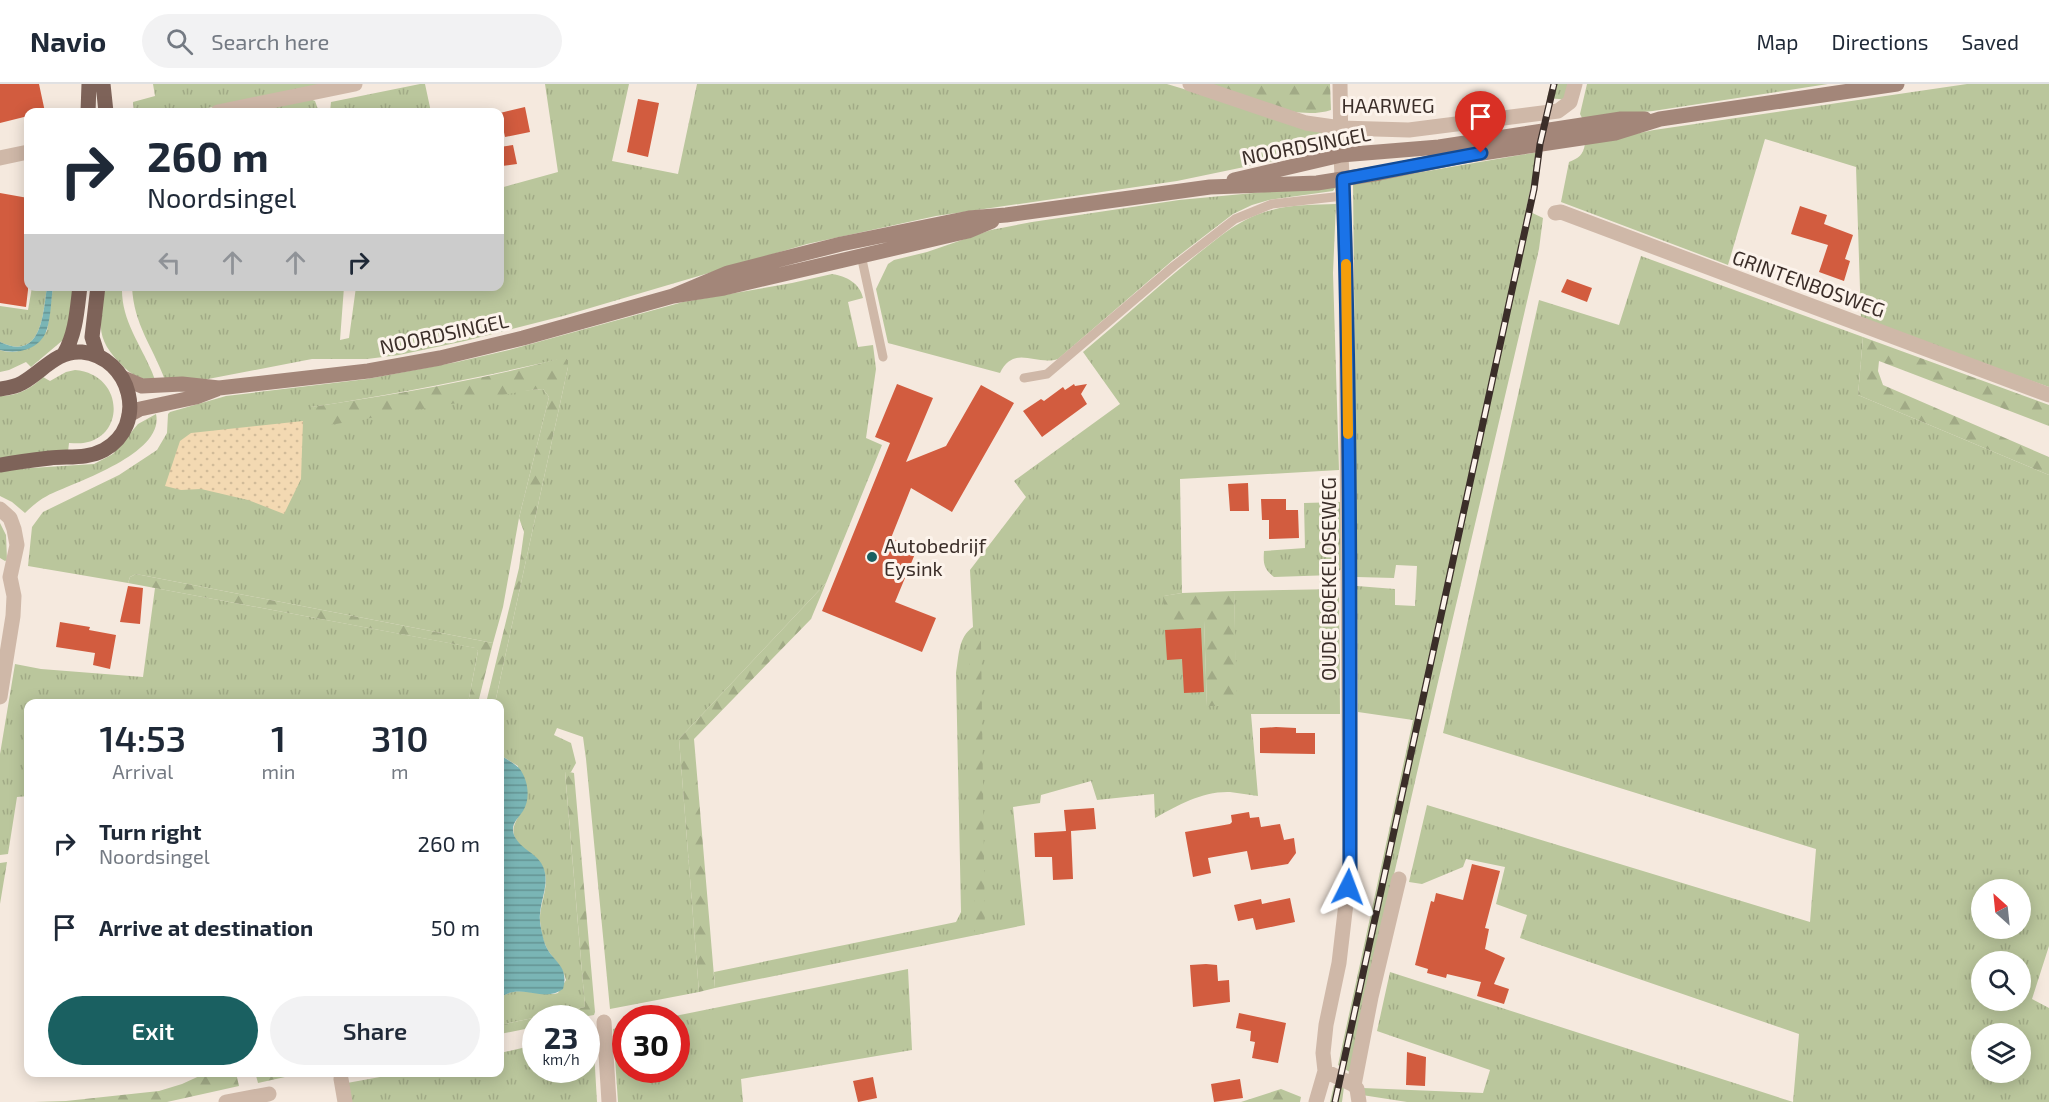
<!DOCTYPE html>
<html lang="en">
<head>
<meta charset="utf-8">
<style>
	:root { --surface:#fff; --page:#f2f2f3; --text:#1f2937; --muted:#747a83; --line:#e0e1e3; --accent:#1a6061 }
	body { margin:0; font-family:"Exo 2",sans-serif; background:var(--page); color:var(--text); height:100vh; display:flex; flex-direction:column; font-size:22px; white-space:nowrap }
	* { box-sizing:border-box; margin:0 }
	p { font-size:20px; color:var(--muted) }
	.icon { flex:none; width:33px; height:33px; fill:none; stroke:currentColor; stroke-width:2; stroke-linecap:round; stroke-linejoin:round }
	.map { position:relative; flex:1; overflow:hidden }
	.drawer { position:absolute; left:24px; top:615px; width:480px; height:378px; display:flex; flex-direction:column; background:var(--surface); border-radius:12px; box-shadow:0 3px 15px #0003 }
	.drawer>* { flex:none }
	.hud { position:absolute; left:24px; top:24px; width:480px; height:183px; border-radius:12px; box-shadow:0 3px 15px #0003; background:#fff; color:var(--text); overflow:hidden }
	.needle { width:39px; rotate:333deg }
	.buttons { position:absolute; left:1971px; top:795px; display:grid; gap:12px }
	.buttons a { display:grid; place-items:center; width:60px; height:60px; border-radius:50%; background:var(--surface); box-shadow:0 3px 15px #0003; font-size:30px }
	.speed { position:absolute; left:522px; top:921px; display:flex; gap:12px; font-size:30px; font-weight:700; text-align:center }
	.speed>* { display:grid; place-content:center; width:78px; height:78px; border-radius:50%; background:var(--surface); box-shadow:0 3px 15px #0003; line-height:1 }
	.speed small { font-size:15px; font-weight:400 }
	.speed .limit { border:9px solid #d22; background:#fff; color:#111 }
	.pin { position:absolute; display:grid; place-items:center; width:51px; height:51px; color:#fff; margin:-62px -26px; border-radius:50% 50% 50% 0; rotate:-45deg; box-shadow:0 0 6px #0007 }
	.pin .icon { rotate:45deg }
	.me { position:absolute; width:66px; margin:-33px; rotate:3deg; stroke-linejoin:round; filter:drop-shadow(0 0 4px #0008) }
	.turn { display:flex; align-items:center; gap:21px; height:126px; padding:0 24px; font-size:27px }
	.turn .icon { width:78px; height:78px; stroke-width:2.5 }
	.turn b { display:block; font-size:42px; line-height:51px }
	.lanes { display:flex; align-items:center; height:57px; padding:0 24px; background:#0003; justify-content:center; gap:30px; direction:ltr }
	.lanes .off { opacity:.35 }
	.eta { display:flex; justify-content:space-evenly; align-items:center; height:102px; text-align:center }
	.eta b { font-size:36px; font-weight:600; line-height:42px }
	.primary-button { display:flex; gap:12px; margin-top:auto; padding:12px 24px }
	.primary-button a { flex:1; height:69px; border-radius:36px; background:var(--accent); color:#fff; font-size:24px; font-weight:600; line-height:69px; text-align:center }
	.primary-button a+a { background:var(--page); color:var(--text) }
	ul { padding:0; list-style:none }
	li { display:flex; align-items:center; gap:18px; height:84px; padding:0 24px }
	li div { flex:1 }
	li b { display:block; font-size:22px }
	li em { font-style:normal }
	header { display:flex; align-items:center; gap:36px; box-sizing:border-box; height:84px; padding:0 30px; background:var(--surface); border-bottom:2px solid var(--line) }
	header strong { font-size:28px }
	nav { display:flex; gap:33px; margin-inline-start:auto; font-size:21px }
	.search { width:420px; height:54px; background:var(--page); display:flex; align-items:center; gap:15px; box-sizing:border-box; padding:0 21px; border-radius:33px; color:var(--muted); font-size:22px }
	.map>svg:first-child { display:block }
	.grass { fill:url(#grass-tufts); fill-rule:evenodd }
	.forest { fill:url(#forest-firs) }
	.sand { fill:url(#sand-dots) }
	.water { fill:url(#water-rules) }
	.building { fill:#d25c3f }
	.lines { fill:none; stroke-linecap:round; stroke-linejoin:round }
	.lane { stroke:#cfb8a8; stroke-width:9 }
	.street { stroke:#cfb8a8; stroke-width:15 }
	.secondary { stroke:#a38679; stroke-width:15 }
	.primary { stroke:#7e6359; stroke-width:15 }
	.rail-casing { stroke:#3b2e29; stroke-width:7 }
	.rail { stroke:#fcf3eb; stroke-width:4.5; stroke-dasharray:14; stroke-linecap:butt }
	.route-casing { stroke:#114b97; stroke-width:15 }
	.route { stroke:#1a73e8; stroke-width:10 }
	.slow { stroke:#f59e0b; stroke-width:10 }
	.poi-dot { fill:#1a6061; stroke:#fcf3eb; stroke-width:2 }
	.labels { text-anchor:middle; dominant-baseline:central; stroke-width:6; stroke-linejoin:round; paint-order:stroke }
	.street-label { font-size:20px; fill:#3b2e29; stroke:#fcf3eb }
	.poi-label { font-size:20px; fill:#3b2e29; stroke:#fcf3eb; text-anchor:start }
</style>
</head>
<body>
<header>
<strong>Navio</strong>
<div class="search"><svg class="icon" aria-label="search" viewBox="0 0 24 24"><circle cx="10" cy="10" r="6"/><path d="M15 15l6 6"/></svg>Search here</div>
<nav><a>Map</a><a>Directions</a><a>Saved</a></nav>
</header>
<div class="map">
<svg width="2049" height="1018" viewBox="0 0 2049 1018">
	<defs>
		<pattern id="grass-tufts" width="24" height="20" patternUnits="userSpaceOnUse" patternTransform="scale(1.5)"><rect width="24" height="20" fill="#bac69c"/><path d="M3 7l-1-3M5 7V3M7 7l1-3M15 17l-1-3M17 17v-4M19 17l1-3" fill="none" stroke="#a1aa86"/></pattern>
		<pattern id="forest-firs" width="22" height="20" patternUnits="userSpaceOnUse" patternTransform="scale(1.5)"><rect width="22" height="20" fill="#bac69c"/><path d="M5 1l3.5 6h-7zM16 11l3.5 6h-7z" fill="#a1aa86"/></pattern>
		<pattern id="sand-dots" width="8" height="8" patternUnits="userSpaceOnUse" patternTransform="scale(1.5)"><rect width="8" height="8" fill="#f3d9b2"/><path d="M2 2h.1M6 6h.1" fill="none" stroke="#d1bb99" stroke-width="1.8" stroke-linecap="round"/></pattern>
		<pattern id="water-rules" width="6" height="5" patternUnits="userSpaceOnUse" patternTransform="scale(1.5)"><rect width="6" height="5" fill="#7ab5b5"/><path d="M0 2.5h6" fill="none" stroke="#659493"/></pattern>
	</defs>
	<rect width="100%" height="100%" fill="#f5e9de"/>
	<!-- grass -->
	<path class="grass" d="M 153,0 L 335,0 L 281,12 L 183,28 L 134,28 L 133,18 L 155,12 Z
		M 420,0 L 425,0 L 431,28 L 330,28 L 331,18 Z
		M 545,0 L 629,0 L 612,77 L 678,90 L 697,0 L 1167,0 L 1324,47 L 1327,53 L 1325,62 L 1317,68 L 1177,97 L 936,132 L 807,160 L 563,232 L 465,257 L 399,271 L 367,275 L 312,275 L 208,295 L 165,296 C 152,261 134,241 132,203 L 344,203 L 340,256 L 349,254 L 356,203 L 500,202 L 500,104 L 558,88 Z
		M 1551,0 L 1573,0 L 1570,16 L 1547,14 Z
		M 1587,0 L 1828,0 L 1653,27 L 1582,34 L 1580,30 Z
		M 1967,0 L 2049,0 L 2049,303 L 1861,236 L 1856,83 L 1765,55 L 1728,181 L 1561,118 L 1569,78 C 1579,74 1583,71 1585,60 L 1654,46 Z
		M 310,15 L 315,17 L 319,28 L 265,28 L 267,25 Z
		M 1538,68 L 1526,126 L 1543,134 L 1539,165 C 1497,349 1453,531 1411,715 C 1391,806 1368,898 1353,990 L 1338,981 L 1413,636 L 1358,628 L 1357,502 L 1395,505 L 1395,521 L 1415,522 L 1417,482 L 1396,481 L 1394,494 L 1357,493 L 1353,100 Z
		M 1337,101 L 1333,107 L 1269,116 L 1252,121 L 1233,130 L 1173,176 L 1058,275 C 1035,282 1014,260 1000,289 L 888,259 L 876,205 L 888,180 L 894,176 L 927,168 L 991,146 L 1032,138 L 1179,116 Z
		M 1336,120 L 1333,189 L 1339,386 L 1180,395 L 1182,509 L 1164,512 L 1204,536 L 1207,622 L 1236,622 L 1234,507 L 1339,505 L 1340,630 L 1251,630 L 1258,712 C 1249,711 1239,709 1230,708 C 1203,707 1178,721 1155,734 L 1154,710 L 1097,716 L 1091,697 L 1041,711 L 1040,719 L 1013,723 L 1025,841 L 715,904 L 714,888 L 956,838 L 961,828 L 956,589 C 959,572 958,553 973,543 L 970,486 L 1026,413 L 1014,397 L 1120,320 L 1083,268 C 1120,237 1156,204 1194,173 C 1218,154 1241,133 1272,126 C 1292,120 1315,121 1336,120 Z
		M 1641,172 L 1863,253 L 1858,311 L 2049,391 L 2049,862 L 2032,915 L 2049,924 L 2049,1018 L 1407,1018 L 1362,1011 L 1363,1004 L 1483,1009 L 1490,986 L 1377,947 L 1390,888 L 1793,1018 L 1799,950 L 1520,854 L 1527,831 L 1496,820 L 1505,783 L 1466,775 L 1463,783 L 1422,800 L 1409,798 L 1427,721 L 1810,838 L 1816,765 L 1443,649 L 1539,216 L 1619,241 ZM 1982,806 L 2020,806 L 2020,844 L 1982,844 ZM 1982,878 L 2020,878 L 2020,916 L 1982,916 ZM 1982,950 L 2020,950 L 2020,988 L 1982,988 Z
		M 832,190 C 846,192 860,199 863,214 L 848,218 L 858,263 L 873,261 L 876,285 L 866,354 L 882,361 L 826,499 L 679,655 L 699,908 L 610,925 L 586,675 L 583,653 L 557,644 L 554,651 L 571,659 L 576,679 L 571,688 L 565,688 L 585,923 L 500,941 L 500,914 C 516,901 534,911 554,910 L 558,909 L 566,896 C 562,879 551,875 545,860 C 542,854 541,844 540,837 C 539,821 550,802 544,786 C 543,782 539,779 536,776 C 516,758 504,751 523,726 L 518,682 L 500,671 L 500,620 L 495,619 L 568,283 L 568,276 L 565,274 C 481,293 397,310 311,323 L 543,305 L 549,313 L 519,434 L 503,523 L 493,559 L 136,490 L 130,493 L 128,499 L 28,482 L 32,443 L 43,428 L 119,391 L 157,366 L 167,349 L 168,330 L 170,328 L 226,312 L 367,295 L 457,278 L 509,266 L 683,218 L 792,199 Z
		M 32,203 L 47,203 C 43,229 42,278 0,258 L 0,222 L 28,226 Z
		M 53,203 L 74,203 L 68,246 L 63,256 L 31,283 L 26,278 L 9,286 L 0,288 L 0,266 C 22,273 31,260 47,247 Z
		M 105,203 L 122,203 C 121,236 140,259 152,288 L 155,296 L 151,297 C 135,292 131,291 119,278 C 94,253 100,235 105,203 Z
		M 75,286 C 122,290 126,348 88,358 C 82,360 75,359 69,359 L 68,368 L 0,374 L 0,312 C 17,312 31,305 43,293 L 50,297 L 66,288 Z
		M 156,330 C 165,370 75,398 47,412 C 39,416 32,422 25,429 L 12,418 L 0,412 L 0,386 L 94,380 L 113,370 L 138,340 Z
		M 1340,418 L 1343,484 L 1333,491 L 1274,493 C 1264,485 1263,480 1264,467 L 1305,464 L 1304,419 Z
		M 0,439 L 6,451 L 7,476 L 5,477 L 0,474 Z
		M 155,504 L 476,564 L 478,567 L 468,619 L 28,620 L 28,712 L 17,713 L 8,770 L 0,771 L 0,670 L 15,580 L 41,585 L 143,593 Z
		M 908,885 L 912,966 L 741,995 L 743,1018 L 618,1018 L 613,945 L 625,942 L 626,986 L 676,986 L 676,934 L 665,934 Z
		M 593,950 L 597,1018 L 351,1018 L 347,999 L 402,989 L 500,988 L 500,969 L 535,961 L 536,986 L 586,986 L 587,951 Z
		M 1334,1001 L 1344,1003 L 1342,1018 L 1330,1018 Z"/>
	<!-- forest -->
	<path class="forest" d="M 1208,0 L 1330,0 L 1331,26 C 1294,38 1243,12 1208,0 Z
		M 1863,253 L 2049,321 L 2049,342 L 1879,277 L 1878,287 L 1883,301 L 2049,373 L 2049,391 L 1858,311 Z
		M 565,273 L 568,276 L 568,283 L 495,619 L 486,619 L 519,484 L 524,448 L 519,434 L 549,313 L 543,305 L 531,306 L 313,344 L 311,323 C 396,310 482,296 565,273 Z
		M 136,490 L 493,559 L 478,619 L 468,619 L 478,567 L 475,564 L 128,499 L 130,493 Z
		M 826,499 L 811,535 L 694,655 L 715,904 L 699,908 L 679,655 Z
		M 1234,507 L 1237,622 L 1207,622 L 1204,537 L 1165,536 L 1163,512 L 1182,509 Z
		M 981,557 L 985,849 L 975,851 L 969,558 Z
		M 565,687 L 574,689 L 595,928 L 594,931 L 576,934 L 536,934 L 535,943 L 500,950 L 500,941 L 585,923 Z
		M 7,778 L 0,820 L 0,779 Z
		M 255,988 L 303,988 L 303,989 L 258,999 Z
		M 206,989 L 236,989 L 239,1002 L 167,1018 L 34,1018 L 66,1017 L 159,1007 L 182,1000 Z
		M 1281,1005 L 1301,1013 L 1300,1018 L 1241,1018 Z"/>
	<!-- sand -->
	<path class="sand" d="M 303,337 L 301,395 L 284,430 L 248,416 L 201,405 L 181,406 L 165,402 L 180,357 L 191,349 Z"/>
	<!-- water -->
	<path class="water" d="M 47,203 L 53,203 C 51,216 51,232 47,245 C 41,265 18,271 0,266 L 0,258 C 42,278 43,229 47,203 Z
		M 500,671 C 506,675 514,679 519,684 C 528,695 531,714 523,727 C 518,735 510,740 514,751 C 520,766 539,769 544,785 C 549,800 541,815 540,830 C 539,838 542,849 544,857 C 550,878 570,879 563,905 C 543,920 521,897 500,914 Z"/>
	<!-- building -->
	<path class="building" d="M 0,0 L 39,0 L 45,28 L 28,28 L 28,32 L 0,39 Z
		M 638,15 L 659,19 L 648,73 L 627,68 Z
		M 525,23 L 530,48 L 505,53 L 500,29 Z
		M 513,61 L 517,80 L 502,82 L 500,63 Z
		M 0,109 L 28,114 L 28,206 L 26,223 L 0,219 Z
		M 1800,122 L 1827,131 L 1824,140 L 1853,151 L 1845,175 L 1850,177 L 1844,197 L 1819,188 L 1828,161 L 1791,150 Z
		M 1567,195 L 1592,204 L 1587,218 L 1561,208 Z
		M 897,300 L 933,314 L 906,378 L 946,362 L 981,301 L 1014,319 L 952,428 L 911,404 L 891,454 L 917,465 L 895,518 L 936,534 L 922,568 L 822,527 L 890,359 L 875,353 Z
		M 1074,300 L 1075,302 L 1087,300 L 1081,310 L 1087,320 L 1042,353 L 1023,327 L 1041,315 L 1044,317 L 1063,303 L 1065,306 Z
		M 1248,399 L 1249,427 L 1230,427 L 1228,400 Z
		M 1261,415 L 1286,415 L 1286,426 L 1298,426 L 1299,454 L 1269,455 L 1269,436 L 1262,436 Z
		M 128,502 L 143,504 L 140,540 L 120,538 Z
		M 60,538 L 90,543 L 89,546 L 116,551 L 110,585 L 93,581 L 95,569 L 56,563 Z
		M 1201,544 L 1204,608 L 1184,609 L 1182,575 L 1167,576 L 1165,546 Z
		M 1276,643 L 1296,644 L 1296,649 L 1315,649 L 1315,670 L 1260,669 L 1260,644 Z
		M 1094,724 L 1096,745 L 1071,747 L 1073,795 L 1053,796 L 1052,773 L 1035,773 L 1034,749 L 1066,747 L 1064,726 Z
		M 1249,728 L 1250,734 L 1259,733 L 1261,743 L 1280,740 L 1284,756 L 1294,754 L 1296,769 L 1288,780 L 1251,786 L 1247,767 L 1208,774 L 1211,789 L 1193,793 L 1185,748 L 1230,740 L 1232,738 L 1231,731 Z
		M 1472,780 L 1500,787 L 1485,844 L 1489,845 L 1485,865 L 1505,874 L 1494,900 L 1509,905 L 1504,920 L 1477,912 L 1481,898 L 1447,890 L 1446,894 L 1427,889 L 1428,885 L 1415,881 L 1431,817 L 1434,818 L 1436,809 L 1463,816 Z
		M 1290,814 L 1295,838 L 1256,846 L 1253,834 L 1238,837 L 1234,821 L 1261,815 L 1262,820 Z
		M 1206,880 L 1217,881 L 1218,897 L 1229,896 L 1230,918 L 1193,923 L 1190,881 Z
		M 1239,929 L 1286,939 L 1278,979 L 1252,974 L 1255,958 L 1250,957 L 1251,947 L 1236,944 Z
		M 1407,968 L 1426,973 L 1425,1002 L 1406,1001 Z
		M 873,993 L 877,1014 L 858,1018 L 853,997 Z
		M 1240,995 L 1243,1014 L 1214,1018 L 1211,1000 Z"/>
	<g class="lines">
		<!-- lane -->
		<path class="lane" d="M 861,171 L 883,273
			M 1024,294 L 1047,290 L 1174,182 L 1235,135 L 1272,120 L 1343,112"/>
		<!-- street -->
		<path class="street" d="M 1190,0 L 1306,39 L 1341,44 L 1409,46 L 1558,27 L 1570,18 L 1575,0
			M 218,28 L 355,0
			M 0,74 L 28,68
			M 1555,129 L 1561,128 L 2049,311
			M 0,425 L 10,434 L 14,445 L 17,461 L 10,493 L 14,512 L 13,532 L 0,613
			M 604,938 L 609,1018
			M 1325,987 L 1354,1001
			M 341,995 L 345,1018
			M 226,1018 L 269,1010
			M 1316,1018 L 1325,987 L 1323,969 L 1326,941 L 1339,879 L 1350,785 L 1346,179 L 1341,71 L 1340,0
			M 1359,1018 L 1357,1005 L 1354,1001 L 1371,913 L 1399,795"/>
		<!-- secondary -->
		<path class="secondary" d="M 1234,96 L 1341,71 L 1439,63 L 1621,35 L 1645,35
			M 673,212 L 728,189 L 778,176 L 841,160 L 969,134 L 1006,131 L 1210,103 L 1317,99 L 1380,89 L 1463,72 L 1615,49 L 1660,35 L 1897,0
			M 123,294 L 142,302 L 182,300 L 219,304 L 368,287 L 440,274 L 523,254 L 673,212 L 724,204 L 968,147 L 992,137
			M 129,331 L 140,325 L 196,313 L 217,305"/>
		<!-- primary -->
		<path class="primary" d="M 103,0 L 106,28
			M 88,28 L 89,0
			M 64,270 C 76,249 77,226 80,202
			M 98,272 L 92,253 L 98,202
			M 0,305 C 7,304 15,303 22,299 C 42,288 57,266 82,268 C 131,273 149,341 104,366 C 87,375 69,372 50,374 C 33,376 17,378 0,381"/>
		<defs>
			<path id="rail" d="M 1335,1018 L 1534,105 L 1540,60 L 1554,0"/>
		</defs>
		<!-- rail casing -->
		<use href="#rail" class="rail-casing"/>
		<!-- rail -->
		<use href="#rail" class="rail"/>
	</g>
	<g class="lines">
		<defs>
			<path id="route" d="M 1348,803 L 1350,785 C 1350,555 1351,325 1343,95 L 1481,69"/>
		</defs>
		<!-- route casing -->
		<use href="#route" class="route-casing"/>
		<!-- route -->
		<use href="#route" class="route"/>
		<!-- slow -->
		<path class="slow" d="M 1346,180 L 1348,350"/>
	</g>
	<!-- markers -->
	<circle class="poi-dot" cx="872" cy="473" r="6"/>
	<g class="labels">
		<!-- street labels -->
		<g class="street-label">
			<text x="1388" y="21">HAARWEG</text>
			<text transform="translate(1306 61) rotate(-11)">NOORDSINGEL</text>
			<text transform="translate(1809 199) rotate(20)">GRINTENBOSWEG</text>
			<text transform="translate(444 249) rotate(-12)">NOORDSINGEL</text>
			<text transform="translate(1328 495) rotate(-90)">OUDE BOEKELOSEWEG</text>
		</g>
		<!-- poi labels -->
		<g class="poi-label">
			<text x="884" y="461">Autobedrijf<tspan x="884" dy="23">Eysink</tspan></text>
		</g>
	</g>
</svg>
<div class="buttons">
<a><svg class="needle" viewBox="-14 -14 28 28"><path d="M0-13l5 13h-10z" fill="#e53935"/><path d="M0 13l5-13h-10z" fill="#747a83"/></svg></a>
<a><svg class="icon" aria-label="search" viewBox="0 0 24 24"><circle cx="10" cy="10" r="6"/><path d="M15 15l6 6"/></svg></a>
<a><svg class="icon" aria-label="layers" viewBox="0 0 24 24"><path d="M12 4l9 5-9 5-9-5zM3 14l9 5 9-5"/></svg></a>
</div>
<div class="speed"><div>23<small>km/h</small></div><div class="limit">30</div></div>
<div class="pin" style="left:1481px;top:69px;background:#d93025"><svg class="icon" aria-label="arrive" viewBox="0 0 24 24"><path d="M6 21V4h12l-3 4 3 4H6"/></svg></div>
<svg class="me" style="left:1348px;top:803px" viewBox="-20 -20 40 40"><path d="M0-17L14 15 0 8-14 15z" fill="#1a73e8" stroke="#fff" stroke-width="4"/></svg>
<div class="hud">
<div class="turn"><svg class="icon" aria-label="right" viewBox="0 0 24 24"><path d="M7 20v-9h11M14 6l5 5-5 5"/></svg><div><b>260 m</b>Noordsingel</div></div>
<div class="lanes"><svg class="icon off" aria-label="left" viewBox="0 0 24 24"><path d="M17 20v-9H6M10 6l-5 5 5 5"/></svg><svg class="icon off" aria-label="ahead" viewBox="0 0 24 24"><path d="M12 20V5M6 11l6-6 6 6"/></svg><svg class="icon off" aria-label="ahead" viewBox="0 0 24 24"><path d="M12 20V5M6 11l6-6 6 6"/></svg><svg class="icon" aria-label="right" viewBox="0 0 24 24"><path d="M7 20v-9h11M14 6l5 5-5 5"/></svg></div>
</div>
<section class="drawer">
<div class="eta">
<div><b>14:53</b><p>Arrival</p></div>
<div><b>1</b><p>min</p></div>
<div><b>310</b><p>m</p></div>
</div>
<ul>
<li><svg class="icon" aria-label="right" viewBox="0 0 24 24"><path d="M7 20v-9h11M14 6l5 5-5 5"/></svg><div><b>Turn right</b><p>Noordsingel</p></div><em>260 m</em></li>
<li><svg class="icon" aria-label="arrive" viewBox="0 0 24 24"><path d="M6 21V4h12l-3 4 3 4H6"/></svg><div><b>Arrive at destination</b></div><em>50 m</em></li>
</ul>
<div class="primary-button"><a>Exit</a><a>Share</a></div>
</section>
</div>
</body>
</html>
